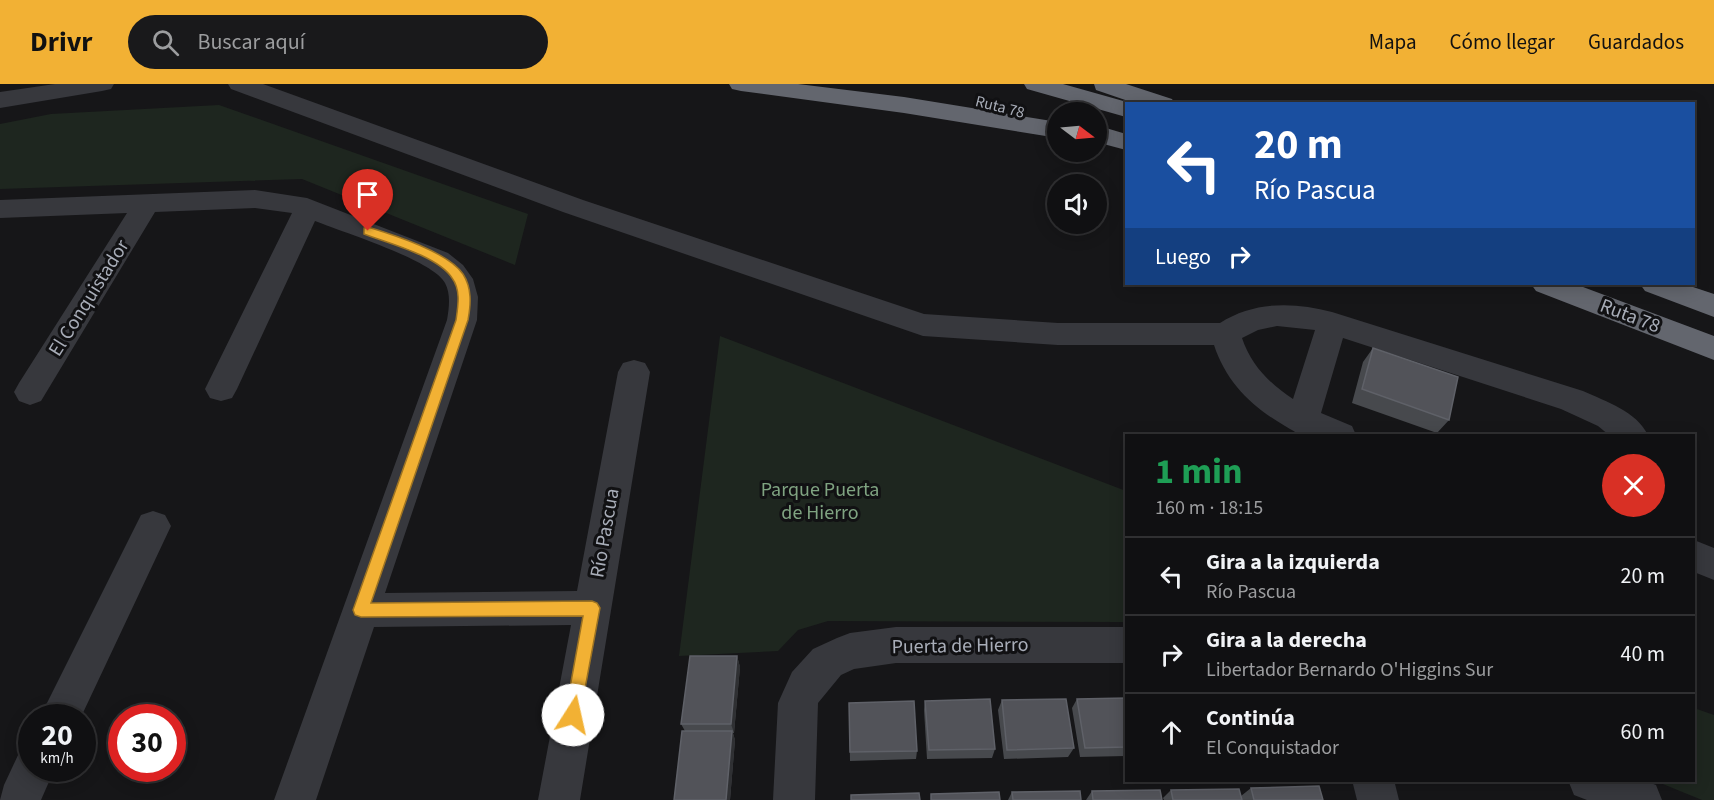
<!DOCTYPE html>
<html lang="es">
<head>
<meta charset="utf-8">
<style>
	:root { --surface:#101012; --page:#19191b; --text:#f1f3f6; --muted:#9c9d9f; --line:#303032; --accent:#f2b134 }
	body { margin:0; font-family:"Source Sans 3",sans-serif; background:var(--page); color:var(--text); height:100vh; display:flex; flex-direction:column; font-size:22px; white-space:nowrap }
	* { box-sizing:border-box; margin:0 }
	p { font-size:20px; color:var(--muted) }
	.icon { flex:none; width:33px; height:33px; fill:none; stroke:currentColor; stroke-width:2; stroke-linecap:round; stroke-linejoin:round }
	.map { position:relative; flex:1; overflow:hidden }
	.drawer { position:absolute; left:1125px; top:350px; width:570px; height:348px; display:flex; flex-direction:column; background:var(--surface); border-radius:0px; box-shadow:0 3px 15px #0003,0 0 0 2px var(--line) }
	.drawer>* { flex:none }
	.hud { position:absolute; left:1125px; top:18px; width:570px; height:183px; border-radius:0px; box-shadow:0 3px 15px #0003,0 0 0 2px var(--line); background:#1a4fa0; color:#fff; overflow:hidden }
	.needle { width:39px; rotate:106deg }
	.controls { position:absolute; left:1047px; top:18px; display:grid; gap:12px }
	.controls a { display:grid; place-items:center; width:60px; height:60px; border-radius:50%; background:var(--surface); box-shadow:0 3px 15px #0003,0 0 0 2px var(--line); font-size:30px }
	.speed { position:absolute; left:18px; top:620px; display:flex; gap:12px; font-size:30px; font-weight:700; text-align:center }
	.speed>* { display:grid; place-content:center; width:78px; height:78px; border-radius:50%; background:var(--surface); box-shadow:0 3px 15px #0003,0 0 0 2px var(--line); line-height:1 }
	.speed small { font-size:15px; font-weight:400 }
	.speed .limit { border:9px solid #d22; background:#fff; color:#111 }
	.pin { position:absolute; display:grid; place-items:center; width:51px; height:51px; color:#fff; margin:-62px -26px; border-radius:50% 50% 50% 0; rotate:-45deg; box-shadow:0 0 6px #0007 }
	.pin .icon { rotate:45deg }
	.me { position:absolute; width:66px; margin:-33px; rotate:10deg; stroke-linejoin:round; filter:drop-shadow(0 0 4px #0008) }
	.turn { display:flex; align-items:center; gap:21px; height:126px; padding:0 30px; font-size:27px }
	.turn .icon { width:78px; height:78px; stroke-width:2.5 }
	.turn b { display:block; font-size:42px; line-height:51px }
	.then { display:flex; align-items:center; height:57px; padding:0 30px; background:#0003; gap:12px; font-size:22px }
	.round { display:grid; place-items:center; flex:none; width:63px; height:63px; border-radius:32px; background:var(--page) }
	.headline { display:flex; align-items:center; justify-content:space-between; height:102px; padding:0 30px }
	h1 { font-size:36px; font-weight:700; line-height:45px; color:#1e9e55 }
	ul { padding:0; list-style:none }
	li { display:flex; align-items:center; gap:18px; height:78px; padding:0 30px; border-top:2px solid var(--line) }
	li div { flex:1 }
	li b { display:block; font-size:22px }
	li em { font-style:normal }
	header { display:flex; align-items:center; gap:36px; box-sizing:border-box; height:84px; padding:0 30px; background:var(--accent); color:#111 }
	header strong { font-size:28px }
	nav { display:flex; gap:33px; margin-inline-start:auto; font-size:21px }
	.search { width:420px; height:54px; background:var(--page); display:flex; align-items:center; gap:15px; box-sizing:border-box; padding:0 21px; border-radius:33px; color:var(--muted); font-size:22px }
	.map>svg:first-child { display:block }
	.green { fill:#1e261f }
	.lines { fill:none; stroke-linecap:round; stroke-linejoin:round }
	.minor { fill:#37383d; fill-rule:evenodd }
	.highway { fill:#63666e; fill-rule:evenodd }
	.wall { fill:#47494d }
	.shaded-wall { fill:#2f3033 }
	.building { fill:#525359; stroke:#5f6168; stroke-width:1.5 }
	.route { fill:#f2b134; stroke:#9d7322; stroke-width:1.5 }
	.labels { text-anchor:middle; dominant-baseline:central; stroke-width:6; stroke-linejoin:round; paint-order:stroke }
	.far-street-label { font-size:16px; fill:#a8adb8; stroke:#111113 }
	.street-label { font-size:20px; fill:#a8adb8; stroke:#111113 }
	.park-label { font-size:20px; fill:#7fa381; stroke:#111113 }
</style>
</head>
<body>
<header>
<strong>Drivr</strong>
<div class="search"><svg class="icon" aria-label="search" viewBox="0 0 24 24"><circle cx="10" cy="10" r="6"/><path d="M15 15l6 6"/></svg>Buscar aquí</div>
<nav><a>Mapa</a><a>Cómo llegar</a><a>Guardados</a></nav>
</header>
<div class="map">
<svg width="1714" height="716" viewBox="0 0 1714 716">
	<rect width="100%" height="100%" fill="#161618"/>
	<!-- green -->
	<path class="green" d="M 219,21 L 528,130 L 515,181 L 302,95 L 0,105 L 0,40 L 51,30 Z
		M 720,252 L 1126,407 L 1126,538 L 828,537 L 798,546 L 778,567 L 679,572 Z
		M 1694,624 L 1714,631 L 1714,716 L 1702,716 L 1653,696 L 1694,696 Z"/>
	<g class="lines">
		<!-- minor -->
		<path class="minor" d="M 55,0 L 114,0 L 111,5 L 102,7 L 0,24 L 0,8 Z
			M 228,0 L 263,0 L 583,116 L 924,230 L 1058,239 L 1220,239 C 1254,217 1294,218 1332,228 L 1583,307 C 1607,318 1636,327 1648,351 L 1609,351 L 1598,342 L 1561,325 L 1343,254 L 1321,329 L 1352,342 L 1356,351 C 1340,351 1322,353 1306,351 C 1297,350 1292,346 1285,342 C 1252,323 1226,298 1214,261 L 1058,261 L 923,252 L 563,128 L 231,5 ZM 1277,242 L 1315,246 L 1293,315 C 1269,299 1251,281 1242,254 L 1258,246 Z
			M 255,106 L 307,114 L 448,169 L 463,181 L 473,195 L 478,213 L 477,236 L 385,509 L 577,507 L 618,288 L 623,279 L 634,276 L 645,279 L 650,288 L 580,716 L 538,716 L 571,541 L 374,543 L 316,716 L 274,716 L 447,236 C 449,224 451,210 445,199 C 433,176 342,148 315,137 L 237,305 L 232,314 L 221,317 L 210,314 L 205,305 L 292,129 L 255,124 L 155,128 L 41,317 L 30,321 L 19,317 L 14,308 L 19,299 L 127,129 L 0,134 L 0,116 Z
			M 153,427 L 165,431 L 171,442 L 81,633 L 40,633 L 141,431 Z
			M 1694,456 L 1714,464 L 1714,496 L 1694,488 Z
			M 896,543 L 1126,543 L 1126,579 L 896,579 L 854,585 L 841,591 L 818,619 L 815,716 L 773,716 L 778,619 L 792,588 L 813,565 L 837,554 L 850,549 Z
			M 32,665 L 32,684 L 55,684 L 41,716 L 0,716 L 4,701 L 19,669 Z
			M 1352,696 L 1394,696 L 1399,716 L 1357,716 Z
			M 1568,696 L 1643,696 L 1656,701 L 1662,716 L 1587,716 L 1574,711 Z"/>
		<!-- highway -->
		<path class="highway" d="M 729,0 L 798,0 L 904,13 L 1058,38 L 1058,54 L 904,29 L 741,7 L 732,5 Z
			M 1024,0 L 1063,0 L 1134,20 L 1126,20 L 1126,33 L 1027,5 Z
			M 1094,0 L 1126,0 L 1172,15 L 1175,20 L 1137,20 L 1096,6 Z
			M 1096,41 L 1126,50 L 1126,66 L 1096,58 Z
			M 1531,200 L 1575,200 L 1714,252 L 1714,276 L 1536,207 Z
			M 1640,200 L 1684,200 L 1714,210 L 1714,233 L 1645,207 Z"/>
	</g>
	<!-- wall -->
	<path class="wall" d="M 1373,264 L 1449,336 L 1437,349 L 1352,319 L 1363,278 Z
		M 737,572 L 740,583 L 734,649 L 733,649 L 735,656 L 730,716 L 674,716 L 685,647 L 681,640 Z
		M 1126,614 L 1126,672 L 1080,673 L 1072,624 L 1077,615 Z
		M 1002,616 L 1074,664 L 1068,673 L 1004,675 L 998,626 Z
		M 925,617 L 995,665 L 992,674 L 927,675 L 924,626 Z
		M 849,619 L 917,667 L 916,675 L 850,677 Z
		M 1251,704 L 1323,716 L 1164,716 L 1163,714 L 1171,706 L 1241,712 Z
		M 1092,707 L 1162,716 L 1086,716 Z
		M 1012,708 L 1081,716 L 1008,716 Z"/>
	<!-- shaded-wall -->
	<path class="shaded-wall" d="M 737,572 L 740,583 L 734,649 L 731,640 Z
		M 732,647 L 735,656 L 730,716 L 726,716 Z"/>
	<!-- building -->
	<path class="building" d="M 1373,264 L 1458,293 L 1449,336 L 1362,305 Z
		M 690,572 L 737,572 L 731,640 L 681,640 Z
		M 1126,614 L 1126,663 L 1085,664 L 1077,615 Z
		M 990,615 L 995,665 L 929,666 L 925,617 Z
		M 1066,615 L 1074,664 L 1007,666 L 1002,616 Z
		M 914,617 L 917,667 L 850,668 L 849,619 Z
		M 682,647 L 732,647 L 726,716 L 674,716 Z
		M 1319,702 L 1323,716 L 1254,716 L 1251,704 Z
		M 1239,705 L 1242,716 L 1173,716 L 1171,706 Z
		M 1160,706 L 1162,716 L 1093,716 L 1092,707 Z
		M 1080,707 L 1081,716 L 1013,716 L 1012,708 Z
		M 999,708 L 1000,716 L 931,716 L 931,710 Z
		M 919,709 L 920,716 L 851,716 L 851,711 Z"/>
	<!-- route -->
	<path class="route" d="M 368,143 C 394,151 448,168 463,190 C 472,204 471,220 468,236 L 371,519 L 592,517 L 597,519 L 600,524 L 579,637 L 573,639 L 568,637 L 565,631 L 583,532 L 361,533 L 355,531 L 353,526 L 456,236 C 458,222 461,206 452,194 C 438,172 388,159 364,150 L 364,144 Z"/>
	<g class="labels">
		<!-- far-street labels -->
		<g class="far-street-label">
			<text transform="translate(1000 23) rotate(14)">Ruta 78</text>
		</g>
		<!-- street labels -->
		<g class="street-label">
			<text transform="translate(89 214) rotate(-58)">El Conquistador</text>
			<text transform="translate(1630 232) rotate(21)">Ruta 78</text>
			<text transform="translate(605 449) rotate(-80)">Río Pascua</text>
			<text transform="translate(960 562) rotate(-1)">Puerta de Hierro</text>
		</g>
		<!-- park labels -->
		<g class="park-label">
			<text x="820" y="406">Parque Puerta<tspan x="820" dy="23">de Hierro</tspan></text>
		</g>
	</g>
</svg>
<div class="controls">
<a><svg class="needle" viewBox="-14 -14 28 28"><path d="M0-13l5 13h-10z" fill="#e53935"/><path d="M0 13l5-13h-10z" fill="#9c9d9f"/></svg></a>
<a><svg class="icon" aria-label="sound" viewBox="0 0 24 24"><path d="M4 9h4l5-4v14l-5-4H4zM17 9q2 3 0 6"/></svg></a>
</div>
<div class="speed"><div>20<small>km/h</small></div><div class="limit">30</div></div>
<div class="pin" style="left:368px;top:147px;background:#d93025"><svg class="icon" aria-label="arrive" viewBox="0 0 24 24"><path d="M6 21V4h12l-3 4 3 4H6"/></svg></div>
<svg class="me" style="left:573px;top:631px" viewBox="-20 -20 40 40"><circle r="19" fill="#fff"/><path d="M0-13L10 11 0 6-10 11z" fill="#f2b134"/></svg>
<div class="hud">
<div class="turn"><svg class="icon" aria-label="left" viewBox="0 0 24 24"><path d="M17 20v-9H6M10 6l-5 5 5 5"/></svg><div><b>20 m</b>Río Pascua</div></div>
<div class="then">Luego<svg class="icon" aria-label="right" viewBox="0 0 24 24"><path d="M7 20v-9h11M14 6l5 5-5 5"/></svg></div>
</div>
<section class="drawer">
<div class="headline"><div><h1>1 min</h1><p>160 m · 18:15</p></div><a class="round" style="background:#d93025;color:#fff"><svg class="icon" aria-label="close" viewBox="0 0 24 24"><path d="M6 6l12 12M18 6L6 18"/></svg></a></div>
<ul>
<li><svg class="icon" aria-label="left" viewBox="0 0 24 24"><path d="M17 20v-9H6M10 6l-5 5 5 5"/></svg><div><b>Gira a la izquierda</b><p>Río Pascua</p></div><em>20 m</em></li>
<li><svg class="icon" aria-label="right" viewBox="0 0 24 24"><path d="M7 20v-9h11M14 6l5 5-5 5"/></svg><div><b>Gira a la derecha</b><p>Libertador Bernardo O'Higgins Sur</p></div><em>40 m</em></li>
<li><svg class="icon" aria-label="ahead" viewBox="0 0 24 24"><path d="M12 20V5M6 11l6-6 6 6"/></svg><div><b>Continúa</b><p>El Conquistador</p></div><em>60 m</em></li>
</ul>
</section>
</div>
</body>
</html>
